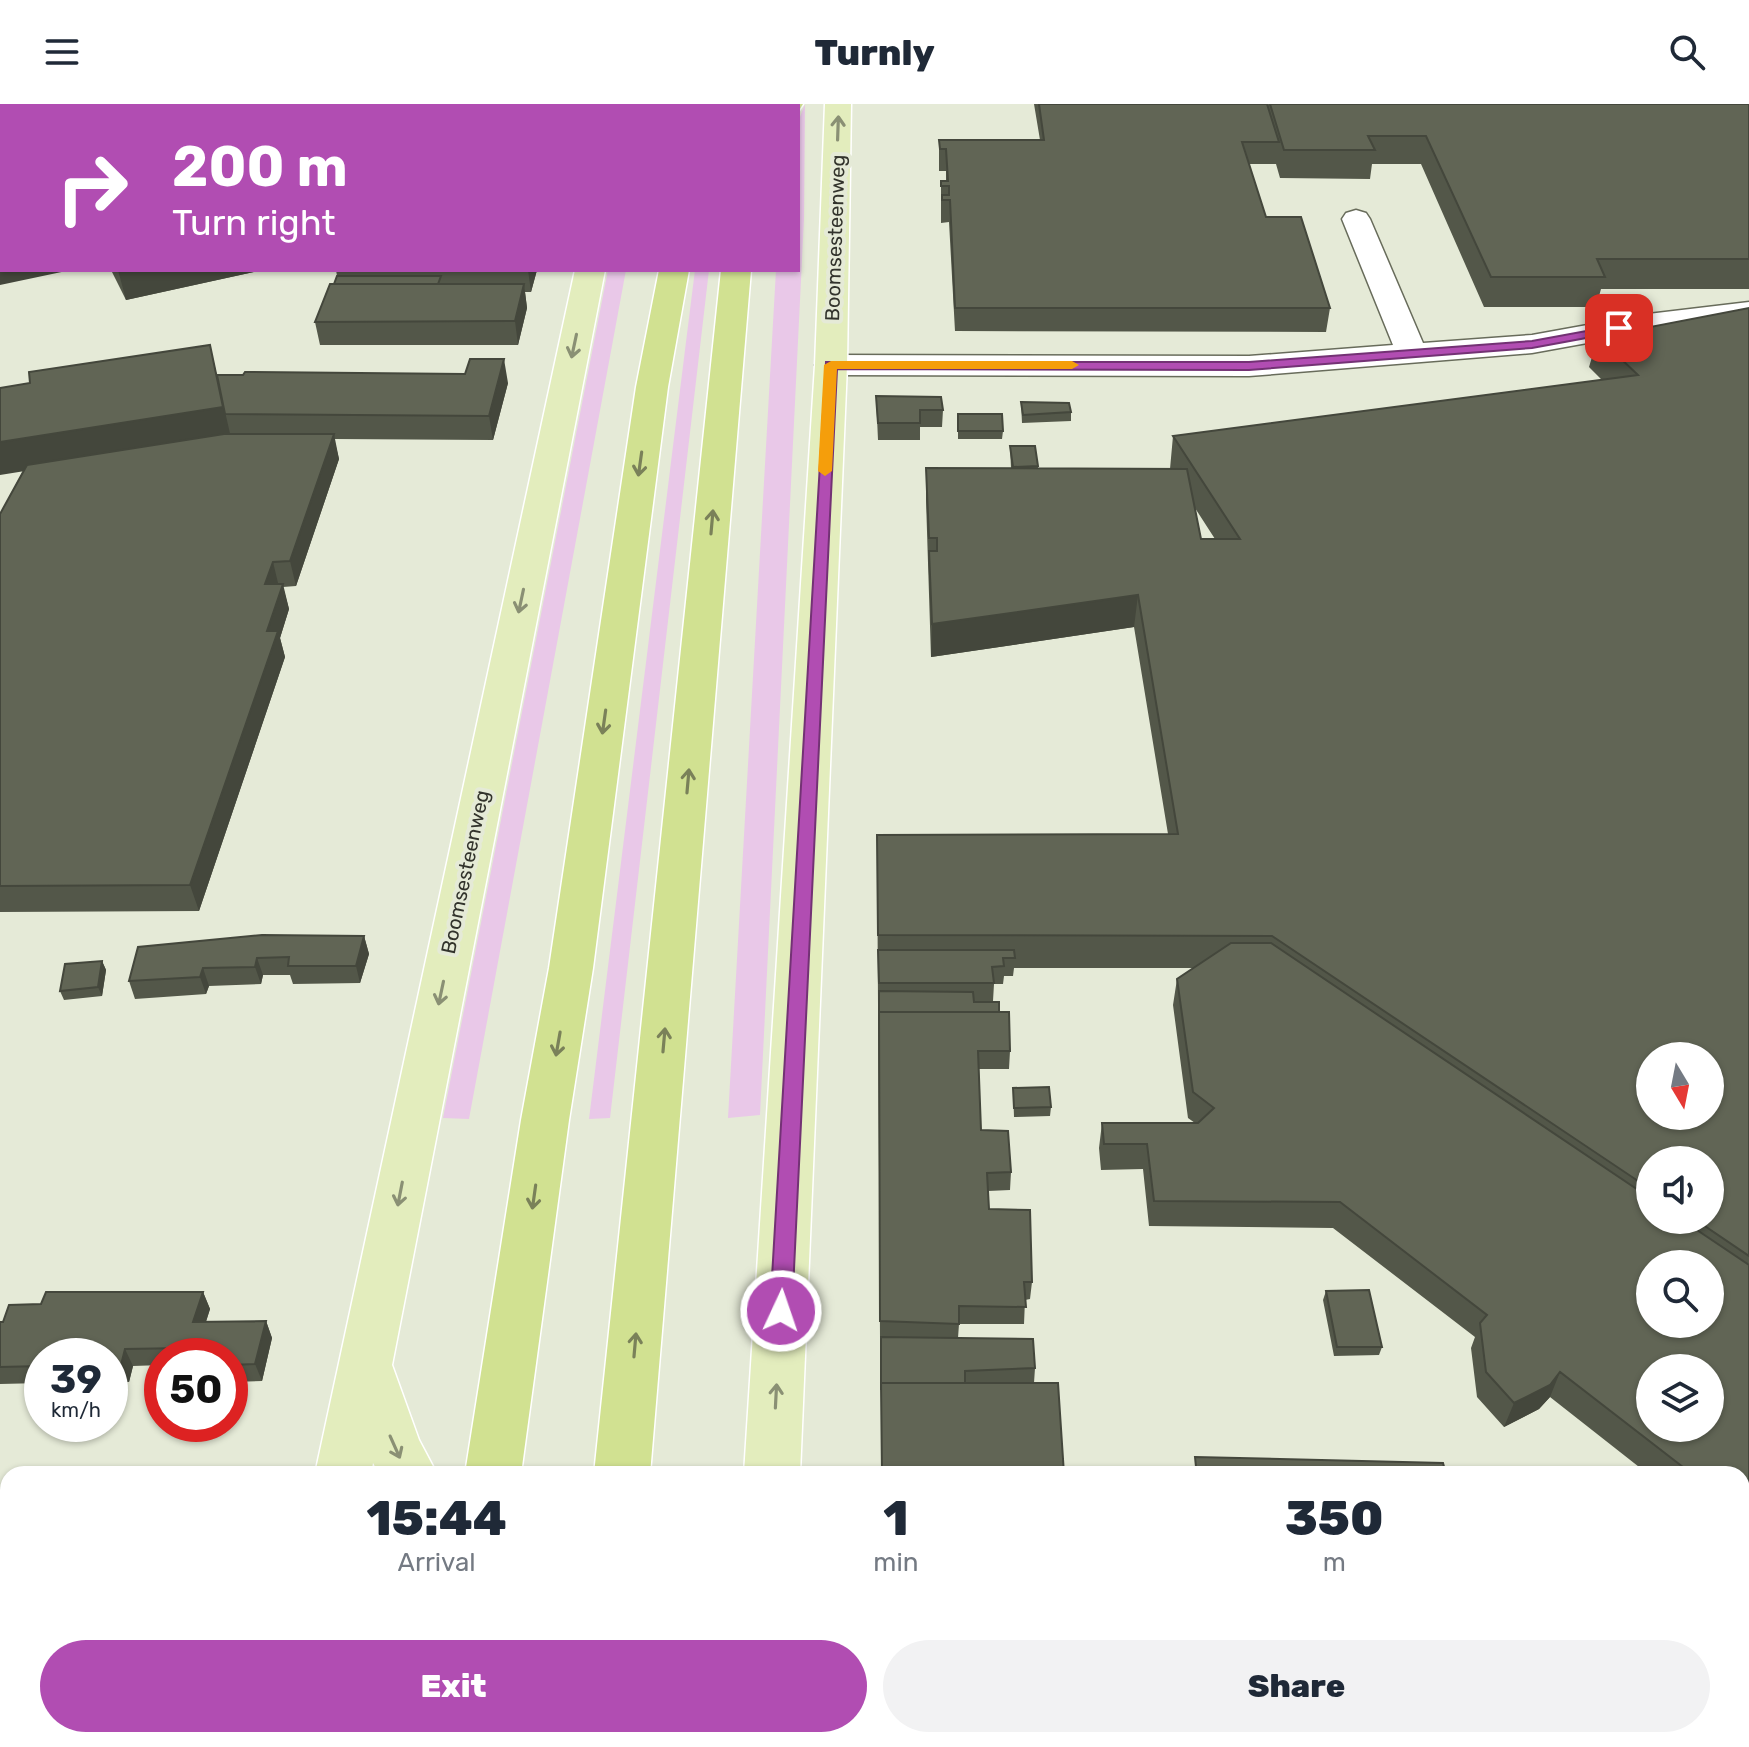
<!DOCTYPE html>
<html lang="en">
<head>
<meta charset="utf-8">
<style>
	:root { --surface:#fff; --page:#f2f2f3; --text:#1f2937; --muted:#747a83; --accent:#b14db2 }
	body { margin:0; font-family:Rubik,sans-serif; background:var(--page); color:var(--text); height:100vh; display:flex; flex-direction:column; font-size:30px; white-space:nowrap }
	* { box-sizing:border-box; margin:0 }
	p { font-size:26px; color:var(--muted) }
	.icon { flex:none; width:44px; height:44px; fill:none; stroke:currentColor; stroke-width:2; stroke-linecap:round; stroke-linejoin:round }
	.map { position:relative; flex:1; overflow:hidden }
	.drawer { position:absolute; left:0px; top:1362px; width:1750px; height:282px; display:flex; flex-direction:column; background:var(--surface); border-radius:24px 24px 0 0; box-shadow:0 2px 6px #0004 }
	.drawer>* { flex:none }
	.guide { position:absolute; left:0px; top:0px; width:800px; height:168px; box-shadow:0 2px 6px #0004; background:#b14db2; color:#fff; overflow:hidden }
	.needle { width:52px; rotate:170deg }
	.fabs { position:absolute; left:1636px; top:938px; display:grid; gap:16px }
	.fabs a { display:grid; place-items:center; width:88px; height:88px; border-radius:50%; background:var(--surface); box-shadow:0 2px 6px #0004; font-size:40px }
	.speed { position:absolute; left:24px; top:1234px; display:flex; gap:16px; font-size:40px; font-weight:700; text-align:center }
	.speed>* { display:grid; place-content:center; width:104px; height:104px; border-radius:50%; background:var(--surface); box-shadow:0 2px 6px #0004; line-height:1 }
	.speed small { font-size:20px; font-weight:400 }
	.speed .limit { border:12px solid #d22; background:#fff; color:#111 }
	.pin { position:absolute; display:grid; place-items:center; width:68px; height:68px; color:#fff; margin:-34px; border-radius:16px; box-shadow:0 4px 12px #0006 }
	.me { position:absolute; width:88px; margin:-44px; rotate:3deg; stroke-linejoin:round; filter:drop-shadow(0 0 6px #0008) }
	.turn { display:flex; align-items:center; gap:28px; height:168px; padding:0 40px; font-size:36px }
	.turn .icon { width:104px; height:104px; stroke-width:2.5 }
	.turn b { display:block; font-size:56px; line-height:68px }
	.eta { display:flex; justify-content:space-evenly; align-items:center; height:136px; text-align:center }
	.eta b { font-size:48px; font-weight:800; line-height:56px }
	.button { display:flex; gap:16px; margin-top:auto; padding:16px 40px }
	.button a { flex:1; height:92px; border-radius:48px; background:var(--accent); color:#fff; font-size:32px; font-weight:800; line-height:92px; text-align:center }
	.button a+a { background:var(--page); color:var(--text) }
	header { display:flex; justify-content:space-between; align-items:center; height:104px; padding:0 40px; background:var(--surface); font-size:36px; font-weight:800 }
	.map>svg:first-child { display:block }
	.green { fill:#e9c8e8 }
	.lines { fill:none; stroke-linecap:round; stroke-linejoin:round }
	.minor-casing { stroke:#686c5b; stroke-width:3 }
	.major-casing { stroke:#fff; stroke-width:3 }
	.highway-casing { stroke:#fff; stroke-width:3 }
	.minor { fill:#fff; fill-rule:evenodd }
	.major { fill:#e3edbd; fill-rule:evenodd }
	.highway { fill:#d1e191; fill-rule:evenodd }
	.wall { fill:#535749; fill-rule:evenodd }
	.shaded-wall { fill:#44473c }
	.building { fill:#616555; stroke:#44473c; stroke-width:2; fill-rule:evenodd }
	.oneway { stroke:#8a9074 }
	.oneway2 { stroke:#7a8159 }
	.route { fill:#b14db2; stroke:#733274; stroke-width:2 }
	.slow { fill:#f59e0b }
	.labels { text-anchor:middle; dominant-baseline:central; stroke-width:8; stroke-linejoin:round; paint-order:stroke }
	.street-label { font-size:20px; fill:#32332c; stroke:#e5ead7 }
</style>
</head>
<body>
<header><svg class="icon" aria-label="menu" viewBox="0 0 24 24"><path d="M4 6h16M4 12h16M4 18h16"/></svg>Turnly<svg class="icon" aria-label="search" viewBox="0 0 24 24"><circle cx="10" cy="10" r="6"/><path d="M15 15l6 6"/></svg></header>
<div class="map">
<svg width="1749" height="1643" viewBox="0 0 1749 1643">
	<rect width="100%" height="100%" fill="#e5ead7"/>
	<!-- green -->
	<path class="green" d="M 805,0 L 804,115 L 760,1011 L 728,1014 L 776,166 L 798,166 L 798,18 Z
		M 608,166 L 626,166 L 469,1015 L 443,1014 Z
		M 695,166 L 709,166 L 610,1014 L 589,1015 Z"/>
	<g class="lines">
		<defs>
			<path id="minor" d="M 1356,106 L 1366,109 L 1370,115 L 1423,239 L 1532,231 L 1648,210 L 1749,198 L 1749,216 L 1648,228 L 1532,249 L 1249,272 L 831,271 L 820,268 L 815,261 L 820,254 L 831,251 L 1249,252 L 1393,241 L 1342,115 L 1346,109 Z"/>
			<path id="major" d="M 611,0 L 637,0 L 637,2 L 611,2 Z
				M 825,0 L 851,0 L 847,261 L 800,1370 L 744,1370 L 815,261 Z
				M 575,166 L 605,166 L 392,1261 L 419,1336 L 437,1370 L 379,1370 L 373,1359 L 371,1370 L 315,1370 Z
				M 256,1636 L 318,1636 L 316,1643 L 254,1643 Z
				M 732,1636 L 794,1636 L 794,1643 L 732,1643 Z"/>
			<path id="highway" d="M 651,0 L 677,0 L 677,2 L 651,2 Z
				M 729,0 L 755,0 L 755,2 L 729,2 Z
				M 777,0 L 803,0 L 798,8 L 798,2 Z
				M 659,166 L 689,166 L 668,283 L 593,864 L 569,1016 L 521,1370 L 465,1370 L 521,1016 L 549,864 L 636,283 Z
				M 721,166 L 751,166 L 650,1370 L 594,1370 Z
				M 424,1636 L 486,1636 L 484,1643 L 422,1643 Z
				M 566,1636 L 628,1636 L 627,1643 L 565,1643 Z"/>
		</defs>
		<!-- minor casing -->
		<use href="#minor" class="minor-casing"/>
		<!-- major casing -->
		<use href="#major" class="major-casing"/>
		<!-- highway casing -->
		<use href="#highway" class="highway-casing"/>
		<!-- minor -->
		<use href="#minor" class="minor"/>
		<!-- major -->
		<use href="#major" class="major"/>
		<!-- highway -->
		<use href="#highway" class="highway"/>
	</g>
	<!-- wall -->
	<path class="wall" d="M 1034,0 L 1749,0 L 1749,185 L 1601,185 L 1596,203 L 1484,203 L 1421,60 L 1372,60 L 1370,75 L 1280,74 L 1276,60 L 1249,60 L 1266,113 L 1330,204 L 1326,228 L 955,227 L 949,118 L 941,119 L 941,77 L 946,77 L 946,67 L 939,67 L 939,36 L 1040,36 Z
		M 111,166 L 263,166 L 126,196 Z
		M 336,166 L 537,166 L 531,188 L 525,188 L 527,204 L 518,241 L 320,241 L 315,218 L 334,180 L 337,172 Z
		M 1749,204 L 1749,1450 L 1742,1444 L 1742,1370 L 1648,1370 L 1550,1293 L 1539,1305 L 1504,1323 L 1477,1293 L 1471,1244 L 1475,1233 L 1333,1124 L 1149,1122 L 1143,1065 L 1101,1066 L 1099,1044 L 1102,1019 L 1195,1019 L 1188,1014 L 1173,901 L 1177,875 L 1193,864 L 1014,864 L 1013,872 L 1004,872 L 1003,880 L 994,880 L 993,897 L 974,897 L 999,908 L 1010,947 L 1009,965 L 979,965 L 981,1026 L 1011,1068 L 1010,1086 L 988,1087 L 989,1105 L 1032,1178 L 1030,1195 L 1025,1196 L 1024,1220 L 959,1220 L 958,1234 L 1035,1264 L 1034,1279 L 1064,1370 L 880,1234 L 877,731 L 1168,730 L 1134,523 L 931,553 L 926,396 L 926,364 L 1011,364 L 1010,342 L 1038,362 L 1038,364 L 1170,365 L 1173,332 L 1602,276 L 1589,263 L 1598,233 ZM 1195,404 L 1215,435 L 1201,435 ZM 1650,1056 L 1710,1116 L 1650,1116 Z
		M 218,271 L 508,279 L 493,336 L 334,335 L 339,355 L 296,482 L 283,483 L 289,505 L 280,534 L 285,553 L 199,807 L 0,808 L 0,410 L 23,367 Z
		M 876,292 L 943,306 L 942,323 L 920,323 L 920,336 L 878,336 Z
		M 1021,298 L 1071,308 L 1071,317 L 1022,319 Z
		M 958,310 L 1003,327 L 1002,335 L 958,335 Z
		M 364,832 L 369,850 L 360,879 L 293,880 L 290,871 L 263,871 L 261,880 L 209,882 L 206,890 L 135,895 L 129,877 Z
		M 102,857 L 106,866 L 102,892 L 64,896 L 60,887 Z
		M 1013,984 L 1051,1003 L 1050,1012 L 1014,1013 Z
		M 1326,1187 L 1382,1243 L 1379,1251 L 1334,1252 L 1323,1196 Z
		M 203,1188 L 210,1205 L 206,1218 L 266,1217 L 272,1234 L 262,1277 L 230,1278 L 230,1252 L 162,1252 L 162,1261 L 133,1262 L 129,1278 L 110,1278 L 110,1252 L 42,1252 L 42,1279 L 0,1280 L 0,1218 L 3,1218 L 41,1200 Z"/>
	<!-- shaded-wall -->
	<path class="shaded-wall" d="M 0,0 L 85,0 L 75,2 L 2,2 L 2,16 L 0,16 Z
		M 2,149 L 2,166 L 71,166 L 0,181 L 0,150 Z
		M 118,166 L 263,166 L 126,196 Z
		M 528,166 L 537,166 L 531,188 Z
		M 524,180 L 527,204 L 518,241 L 515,217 Z
		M 210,241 L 231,334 L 0,371 L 0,338 Z
		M 504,255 L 508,279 L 493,336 L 489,312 Z
		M 334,330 L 339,355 L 296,482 L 290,457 Z
		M 273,458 L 279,483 L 265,480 Z
		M 283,480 L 289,505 L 280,534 L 285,553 L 199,807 L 190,781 L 267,527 Z
		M 1138,491 L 1134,523 L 931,553 L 932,520 Z
		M 364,832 L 369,850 L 360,879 L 356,862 Z
		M 257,854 L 263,871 L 261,880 L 255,863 Z
		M 102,857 L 106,866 L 102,892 L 98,883 Z
		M 203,864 L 209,882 L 206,890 L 200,873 Z
		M 203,1188 L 210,1205 L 200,1235 L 193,1218 Z
		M 266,1217 L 272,1234 L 262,1277 L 255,1260 Z
		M 125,1245 L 133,1262 L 129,1278 L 121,1261 Z
		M 1560,1268 L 1550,1293 L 1539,1305 L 1504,1323 L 1514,1299 Z"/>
	<!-- building -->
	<path class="building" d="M 1039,0 L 1267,0 L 1279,38 L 1242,38 L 1266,113 L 1301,113 L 1330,204 L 955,204 L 950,96 L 942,96 L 942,91 L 949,91 L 949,82 L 941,82 L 941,77 L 948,77 L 946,45 L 940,45 L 939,36 L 1044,36 Z
		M 1270,0 L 1749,0 L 1749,155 L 1597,155 L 1605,173 L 1491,173 L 1426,32 L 1368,32 L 1375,46 L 1284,46 Z
		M 2,44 L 2,149 L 0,150 L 0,45 Z
		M 337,172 L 441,172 L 438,180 L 334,180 Z
		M 330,180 L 524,180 L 515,217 L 315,218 Z
		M 1749,204 L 1749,1152 L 1696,1116 L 1710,1116 L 1710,1056 L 1650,1056 L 1650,1085 L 1272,832 L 878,831 L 877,731 L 1178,730 L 1138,491 L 932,520 L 929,447 L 937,447 L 937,434 L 929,434 L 926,364 L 1187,365 L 1201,435 L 1240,435 L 1173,332 L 1638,271 L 1598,233 ZM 1650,952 L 1710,952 L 1710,1012 L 1650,1012 Z
		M 210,241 L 223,303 L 0,338 L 0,284 L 30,279 L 29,268 Z
		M 470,255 L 504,255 L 489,312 L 225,310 L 217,271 L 243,271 L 245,268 L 465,270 Z
		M 876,292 L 941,293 L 943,306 L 920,306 L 920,319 L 878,319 Z
		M 1021,298 L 1069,299 L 1071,308 L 1023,311 Z
		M 958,310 L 1002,310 L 1003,327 L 958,327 Z
		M 224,330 L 334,330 L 290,457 L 273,458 L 265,480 L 283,480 L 267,527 L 278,527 L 190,781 L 0,782 L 0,410 L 27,361 Z
		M 1010,342 L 1035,342 L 1038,362 L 1013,363 Z
		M 262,831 L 364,832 L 356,862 L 288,862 L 289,853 L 257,854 L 255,863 L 203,864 L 200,873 L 129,877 L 138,843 Z
		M 1231,839 L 1271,839 L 1650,1094 L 1650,1116 L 1682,1116 L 1749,1161 L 1749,1415 L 1742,1409 L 1742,1370 L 1692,1370 L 1560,1268 L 1550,1281 L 1514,1299 L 1486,1268 L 1480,1219 L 1487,1211 L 1340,1098 L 1154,1097 L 1147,1040 L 1104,1040 L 1102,1019 L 1198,1019 L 1214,1004 L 1193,988 L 1177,875 ZM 1650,1160 L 1710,1160 L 1710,1220 L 1650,1220 ZM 1650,1264 L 1710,1264 L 1710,1324 L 1650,1324 Z
		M 878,846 L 1014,846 L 1015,854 L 1003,854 L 1004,862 L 992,863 L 994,879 L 879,879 Z
		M 102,857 L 98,883 L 60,887 L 65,860 Z
		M 879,887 L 973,888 L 974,898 L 999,898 L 999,908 L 879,908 Z
		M 879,908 L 1009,908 L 1010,947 L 978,947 L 981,1026 L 1008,1027 L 1011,1068 L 987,1069 L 989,1105 L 1030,1106 L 1032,1178 L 1024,1178 L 1026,1203 L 959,1202 L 959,1220 L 880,1217 Z
		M 1049,983 L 1051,1003 L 1014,1004 L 1013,984 Z
		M 1369,1186 L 1382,1243 L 1337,1243 L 1326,1187 Z
		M 46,1188 L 203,1188 L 193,1218 L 266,1217 L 255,1260 L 230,1261 L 230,1252 L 182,1252 L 184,1244 L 125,1245 L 121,1261 L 110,1261 L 110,1252 L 42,1252 L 42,1262 L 0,1263 L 0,1218 L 3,1218 L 9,1201 L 41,1200 Z
		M 881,1233 L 1033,1235 L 1035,1264 L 965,1267 L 965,1279 L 881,1279 L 881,1286 Z
		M 881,1279 L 1058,1279 L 1064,1370 L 882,1370 Z
		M 1195,1353 L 1443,1359 L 1446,1370 L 1116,1370 L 1116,1364 L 1196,1363 Z"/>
	<!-- one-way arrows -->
	<defs><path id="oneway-shaft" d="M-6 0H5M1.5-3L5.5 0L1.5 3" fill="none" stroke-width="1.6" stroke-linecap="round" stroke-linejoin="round" transform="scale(2)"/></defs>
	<g class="oneway">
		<use href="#oneway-shaft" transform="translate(838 24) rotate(-88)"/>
		<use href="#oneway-shaft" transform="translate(574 242) rotate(102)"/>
		<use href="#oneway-shaft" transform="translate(521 497) rotate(102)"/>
		<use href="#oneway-shaft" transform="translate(441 889) rotate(102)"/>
		<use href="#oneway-shaft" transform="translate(400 1090) rotate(101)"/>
		<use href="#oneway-shaft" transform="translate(776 1292) rotate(-87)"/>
		<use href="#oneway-shaft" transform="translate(395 1343) rotate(66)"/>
	</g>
	<g class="oneway2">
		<use href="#oneway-shaft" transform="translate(640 360) rotate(98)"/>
		<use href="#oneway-shaft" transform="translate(712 418) rotate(-85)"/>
		<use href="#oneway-shaft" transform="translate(604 618) rotate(98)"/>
		<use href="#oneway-shaft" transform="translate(688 677) rotate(-85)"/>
		<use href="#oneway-shaft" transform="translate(664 936) rotate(-85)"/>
		<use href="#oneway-shaft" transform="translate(558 940) rotate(100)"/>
		<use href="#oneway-shaft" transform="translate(534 1093) rotate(98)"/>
		<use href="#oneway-shaft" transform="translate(635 1241) rotate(-85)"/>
	</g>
	<!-- route -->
	<path class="route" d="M 1619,221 L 1626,224 L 1624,227 L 1532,244 L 1249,266 L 837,265 L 792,1207 L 789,1214 L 781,1216 L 773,1214 L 770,1207 L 826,258 L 1249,258 L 1532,237 Z"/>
	<!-- slow -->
	<path class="slow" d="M 831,257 L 1072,257 L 1079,261 L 1072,265 L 837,265 L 832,367 L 825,372 L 818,367 L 824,261 Z"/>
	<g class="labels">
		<!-- street labels -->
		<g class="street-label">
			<text transform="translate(835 134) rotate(-88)">Boomsesteenweg</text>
			<text transform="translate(465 768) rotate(-78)">Boomsesteenweg</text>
		</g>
	</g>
</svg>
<div class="fabs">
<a><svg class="needle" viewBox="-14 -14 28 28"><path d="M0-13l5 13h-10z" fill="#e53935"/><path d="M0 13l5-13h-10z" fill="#747a83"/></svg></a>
<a><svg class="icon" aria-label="sound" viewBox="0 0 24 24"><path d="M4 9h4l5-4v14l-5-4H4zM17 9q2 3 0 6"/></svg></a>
<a><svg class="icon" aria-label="search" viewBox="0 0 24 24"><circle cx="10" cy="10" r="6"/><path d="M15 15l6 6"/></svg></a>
<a><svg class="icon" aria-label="layers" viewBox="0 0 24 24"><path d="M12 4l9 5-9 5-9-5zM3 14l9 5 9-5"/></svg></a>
</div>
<div class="speed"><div>39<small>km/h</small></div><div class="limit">50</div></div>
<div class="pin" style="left:1619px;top:224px;background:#d93025"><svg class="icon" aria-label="arrive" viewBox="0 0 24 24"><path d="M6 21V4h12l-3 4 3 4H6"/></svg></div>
<svg class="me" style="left:781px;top:1207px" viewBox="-20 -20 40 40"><circle r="17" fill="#b14db2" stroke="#fff" stroke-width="3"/><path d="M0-11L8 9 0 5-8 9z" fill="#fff"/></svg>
<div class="guide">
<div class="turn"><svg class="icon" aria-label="right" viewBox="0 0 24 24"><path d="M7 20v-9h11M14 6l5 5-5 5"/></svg><div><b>200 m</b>Turn right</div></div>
</div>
<section class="drawer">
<div class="eta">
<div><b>15:44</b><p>Arrival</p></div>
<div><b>1</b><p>min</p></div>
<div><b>350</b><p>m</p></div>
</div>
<div class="button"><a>Exit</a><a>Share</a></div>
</section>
</div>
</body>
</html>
